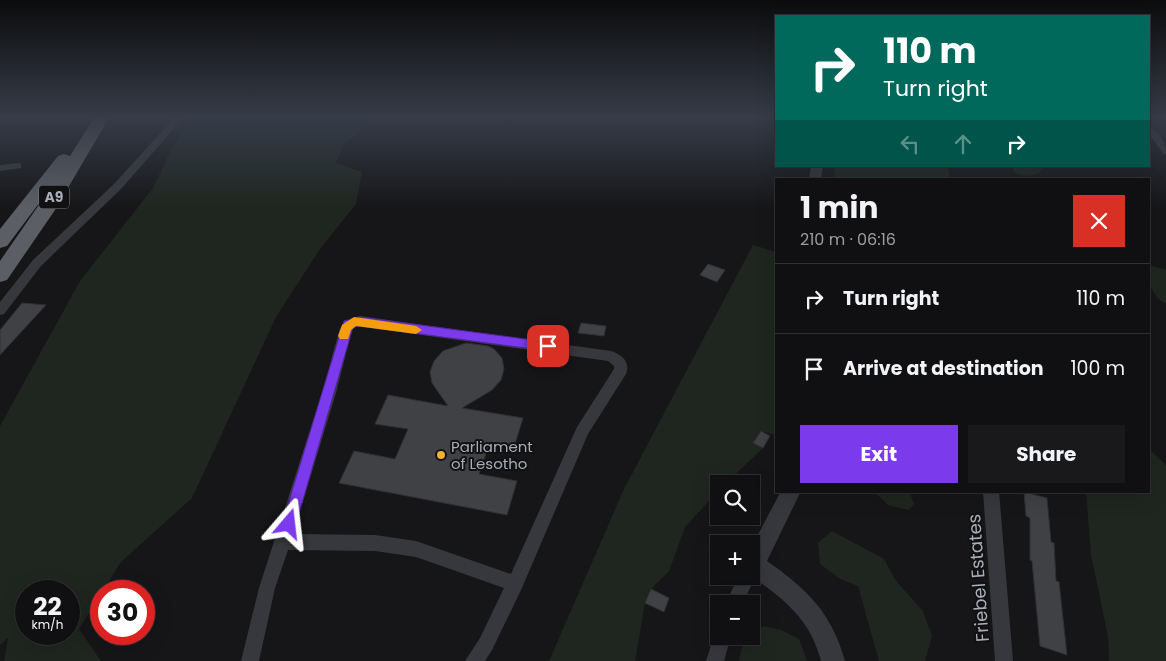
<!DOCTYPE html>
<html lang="en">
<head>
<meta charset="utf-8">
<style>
	:root { --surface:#101012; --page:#19191b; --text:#f1f3f6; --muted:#9c9d9f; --line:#303032; --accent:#7c3aed }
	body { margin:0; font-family:Poppins,sans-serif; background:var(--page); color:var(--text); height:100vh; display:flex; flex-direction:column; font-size:19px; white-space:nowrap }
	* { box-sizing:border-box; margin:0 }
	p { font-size:16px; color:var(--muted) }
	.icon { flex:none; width:28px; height:28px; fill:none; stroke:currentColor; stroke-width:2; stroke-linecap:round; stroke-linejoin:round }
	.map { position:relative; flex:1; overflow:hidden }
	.details { position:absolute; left:775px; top:178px; width:375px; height:315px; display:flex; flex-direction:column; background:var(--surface); border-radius:0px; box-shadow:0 5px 20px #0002,0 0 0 1px var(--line) }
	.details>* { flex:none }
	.banner { position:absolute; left:775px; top:15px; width:375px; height:152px; border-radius:0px; box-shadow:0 5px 20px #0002,0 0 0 1px var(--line); background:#00695c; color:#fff; overflow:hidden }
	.tools { position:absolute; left:710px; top:475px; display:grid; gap:10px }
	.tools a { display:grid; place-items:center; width:50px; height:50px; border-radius:0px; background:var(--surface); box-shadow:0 5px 20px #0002,0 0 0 1px var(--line); font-size:25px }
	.speed { position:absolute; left:15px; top:580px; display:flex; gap:10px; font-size:25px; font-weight:700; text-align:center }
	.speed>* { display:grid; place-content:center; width:65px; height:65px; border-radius:50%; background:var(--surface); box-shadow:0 5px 20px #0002,0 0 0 1px var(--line); line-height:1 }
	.speed small { font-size:12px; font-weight:400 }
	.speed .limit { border:8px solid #d22; background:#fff; color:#111 }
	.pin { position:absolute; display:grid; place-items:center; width:42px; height:42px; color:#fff; margin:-21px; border-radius:10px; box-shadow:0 2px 8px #0006 }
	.me { position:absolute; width:55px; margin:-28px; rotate:17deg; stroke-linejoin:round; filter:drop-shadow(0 0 4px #0008) }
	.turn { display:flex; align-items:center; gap:18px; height:105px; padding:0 25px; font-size:22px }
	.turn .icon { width:65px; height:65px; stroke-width:2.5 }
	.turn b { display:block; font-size:35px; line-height:42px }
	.lanes { display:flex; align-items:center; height:48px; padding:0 25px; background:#0003; justify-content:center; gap:25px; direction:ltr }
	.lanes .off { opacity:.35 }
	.round { display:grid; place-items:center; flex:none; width:52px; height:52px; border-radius:0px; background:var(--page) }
	.overview { display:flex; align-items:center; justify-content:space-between; height:85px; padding:0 25px }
	h1 { font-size:30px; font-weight:700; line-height:38px }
	.cta { display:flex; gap:10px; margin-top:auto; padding:10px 25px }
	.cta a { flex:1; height:58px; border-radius:0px; background:var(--accent); color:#fff; font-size:20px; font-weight:700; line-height:58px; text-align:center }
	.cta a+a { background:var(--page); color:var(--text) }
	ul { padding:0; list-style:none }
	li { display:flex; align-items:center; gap:15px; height:70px; padding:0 25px; border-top:1px solid var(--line) }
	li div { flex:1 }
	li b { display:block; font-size:19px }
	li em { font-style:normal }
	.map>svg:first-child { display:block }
	.green { fill:#1e261f; fill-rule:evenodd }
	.building { fill:#404145; stroke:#303034 }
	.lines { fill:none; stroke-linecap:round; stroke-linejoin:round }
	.minor { fill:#37383d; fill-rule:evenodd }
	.tertiary { fill:#37383d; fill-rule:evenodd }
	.trunk { fill:#5b5e65; fill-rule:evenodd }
	.route { fill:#7c3aed; stroke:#51269a }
	.slow { fill:#f59e0b }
	.poi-dot { fill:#f2b134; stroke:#111113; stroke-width:2 }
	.labels { text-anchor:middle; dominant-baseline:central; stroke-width:4; stroke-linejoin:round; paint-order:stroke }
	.shield { fill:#111113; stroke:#7b7e86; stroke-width:1 }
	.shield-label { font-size:14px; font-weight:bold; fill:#a8adb8 }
	.poi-label { font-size:15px; fill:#a8adb8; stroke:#111113; text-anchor:start }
	.near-street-label { font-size:18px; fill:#a8adb8; stroke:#111113 }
</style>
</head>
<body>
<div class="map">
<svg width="1166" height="661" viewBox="0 0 1166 661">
	<rect width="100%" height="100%" fill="#161618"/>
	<!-- green -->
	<path class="green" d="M 192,116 L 375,116 L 364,129 L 344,144 L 336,163 L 362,172 L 356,204 L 320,249 L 276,317 L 192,498 L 121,562 L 79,629 L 101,661 L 4,661 L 8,638 L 0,645 L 0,426 L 80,281 L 153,188 L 170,152 ZM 26,591 L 69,591 L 69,634 L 26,634 Z
		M 835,166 L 950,166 L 948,167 L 950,179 L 834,179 Z
		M 1011,166 L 1046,166 C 1036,178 1029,177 1015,173 Z
		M 753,245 L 776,252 L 776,435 L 761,431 L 753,442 L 763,448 L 725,484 L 719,484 L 719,490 L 685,527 L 669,571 L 651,589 L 645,603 L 635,661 L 549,661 L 624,489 Z
		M 1150,265 L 1166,270 L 1166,304 C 1152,297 1146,280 1150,265 Z
		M 1149,449 L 1166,465 L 1166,661 L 1109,661 L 1108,636 L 1091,555 L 1086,491 L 1149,491 Z
		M 874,491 L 909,491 L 914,504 L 909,510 L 888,505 Z
		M 832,531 L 884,559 L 896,581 L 923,611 L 932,636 L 925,661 L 879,661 L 858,586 L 840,579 L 820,564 L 818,543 Z
		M 764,626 L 781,630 L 799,639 L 807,661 L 739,661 C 741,643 749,633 764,626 Z"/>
	<!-- building -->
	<path class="building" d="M 708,264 L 725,270 L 717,282 L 700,275 Z
		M 22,303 L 46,305 L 0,355 L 0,330 Z
		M 581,323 L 606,326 L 604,336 L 578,333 Z
		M 466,343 L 488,346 L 494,349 L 502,358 L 504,369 L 501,380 L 492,390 L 462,408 L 523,418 L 514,447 L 490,442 L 479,474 L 517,481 L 507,515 L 339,483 L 354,451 L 395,459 L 408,429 L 375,424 L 388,395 L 448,406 L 432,383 L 430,372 L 434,361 L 443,351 Z
		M 761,431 L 770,436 L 763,448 L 753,443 Z
		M 1024,492 L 1047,498 L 1051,542 L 1054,543 L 1056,581 L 1059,582 L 1067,655 L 1040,646 L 1032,561 L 1030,560 L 1030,518 L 1026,516 Z
		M 651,589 L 669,598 L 664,612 L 645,603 Z"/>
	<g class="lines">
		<!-- minor -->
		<path class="minor" d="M 176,116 L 185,116 L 121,189 L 41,266 L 4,314 L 0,315 L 0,302 L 33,260 L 113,185 Z
			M 1152,129 C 1161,133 1166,144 1166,154 L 1163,153 L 1149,134 L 1149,130 Z
			M 18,163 L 21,164 L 21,168 L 0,171 L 0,165 Z
			M 360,316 L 611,351 C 621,354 631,362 626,374 L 588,434 L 521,590 L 492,650 L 485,661 L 465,661 L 480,638 L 504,588 L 416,557 L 375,551 L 288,550 L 275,588 L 259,661 L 241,661 L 259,588 L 322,393 L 340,328 L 350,319 ZM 357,326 L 608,361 L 614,366 L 614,369 L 577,427 L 511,574 L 416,541 L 375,535 L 293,534 L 336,393 L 352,330 Z
			M 983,491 L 999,491 L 1013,661 L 995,661 Z
			M 751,569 L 756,576 L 742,604 L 725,604 L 739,576 L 751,576 Z
			M 719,629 L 719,636 L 731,636 L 724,661 L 706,661 L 716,630 Z"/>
		<!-- tertiary -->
		<path class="tertiary" d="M 811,166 L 823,166 L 821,179 L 809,179 Z
			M 781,491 L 801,491 L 767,561 C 808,590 831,612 845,661 L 821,661 C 810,619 785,600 751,576 L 751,548 Z"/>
		<!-- trunk -->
		<path class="trunk" d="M 95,116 L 110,116 L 55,210 L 7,280 L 0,282 L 0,261 L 52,186 L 7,246 L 0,248 L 0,229 L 58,156 L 64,154 L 70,156 Z"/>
	</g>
	<!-- sky -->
	<linearGradient id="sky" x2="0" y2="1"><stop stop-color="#0c0c0d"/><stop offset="0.56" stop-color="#363c48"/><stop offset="1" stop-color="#363c48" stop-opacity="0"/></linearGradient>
	<rect width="1166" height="209" fill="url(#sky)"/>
	<!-- route -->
	<path class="route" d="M 360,317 L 548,342 L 554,346 L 548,351 L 360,326 L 353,327 L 296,524 L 294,529 L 289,531 L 284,529 L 282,524 L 343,324 L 344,321 Z"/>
	<!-- slow -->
	<path class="slow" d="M 354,317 L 416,326 L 422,330 L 416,334 L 356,326 L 351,330 L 348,339 L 340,339 L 338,336 L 342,325 Z"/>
	<!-- markers -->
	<circle class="poi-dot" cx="441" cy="455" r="5"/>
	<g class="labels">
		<!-- shield labels -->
		<rect class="shield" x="39" y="185.5" width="30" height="23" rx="4"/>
		<g class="shield-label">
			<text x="54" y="197">A9</text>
		</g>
		<!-- poi labels -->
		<g class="poi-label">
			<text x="451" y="446">Parliament<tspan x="451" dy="17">of Lesotho</tspan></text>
		</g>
		<!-- near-street labels -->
		<g class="near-street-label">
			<text transform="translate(978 578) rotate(-94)">Friebel Estates</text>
		</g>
	</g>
</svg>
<div class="tools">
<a><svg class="icon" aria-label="search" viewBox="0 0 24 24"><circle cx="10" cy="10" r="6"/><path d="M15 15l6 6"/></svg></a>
<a>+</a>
<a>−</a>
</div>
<div class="speed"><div>22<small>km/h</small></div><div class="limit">30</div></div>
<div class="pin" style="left:548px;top:346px;background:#d93025"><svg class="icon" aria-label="arrive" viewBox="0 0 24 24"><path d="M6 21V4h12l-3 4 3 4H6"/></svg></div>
<svg class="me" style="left:289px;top:524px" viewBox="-20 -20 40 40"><path d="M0-17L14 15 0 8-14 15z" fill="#7c3aed" stroke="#fff" stroke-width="4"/></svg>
<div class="banner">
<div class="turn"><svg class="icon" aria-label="right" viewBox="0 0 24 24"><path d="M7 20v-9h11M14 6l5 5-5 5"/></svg><div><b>110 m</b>Turn right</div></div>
<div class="lanes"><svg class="icon off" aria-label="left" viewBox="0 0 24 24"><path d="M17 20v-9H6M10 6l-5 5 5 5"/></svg><svg class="icon off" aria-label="ahead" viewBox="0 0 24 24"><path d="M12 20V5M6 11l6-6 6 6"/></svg><svg class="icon" aria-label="right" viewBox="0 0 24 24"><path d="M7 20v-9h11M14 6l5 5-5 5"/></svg></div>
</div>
<section class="details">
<div class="overview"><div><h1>1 min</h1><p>210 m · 06:16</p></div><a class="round" style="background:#d93025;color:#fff"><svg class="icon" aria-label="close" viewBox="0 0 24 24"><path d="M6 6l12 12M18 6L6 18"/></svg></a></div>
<ul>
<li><svg class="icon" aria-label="right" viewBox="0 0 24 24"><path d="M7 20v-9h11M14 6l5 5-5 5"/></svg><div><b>Turn right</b></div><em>110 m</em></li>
<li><svg class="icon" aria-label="arrive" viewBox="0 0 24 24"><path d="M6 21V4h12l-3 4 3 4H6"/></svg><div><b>Arrive at destination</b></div><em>100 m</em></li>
</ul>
<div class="cta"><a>Exit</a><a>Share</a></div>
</section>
</div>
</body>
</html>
